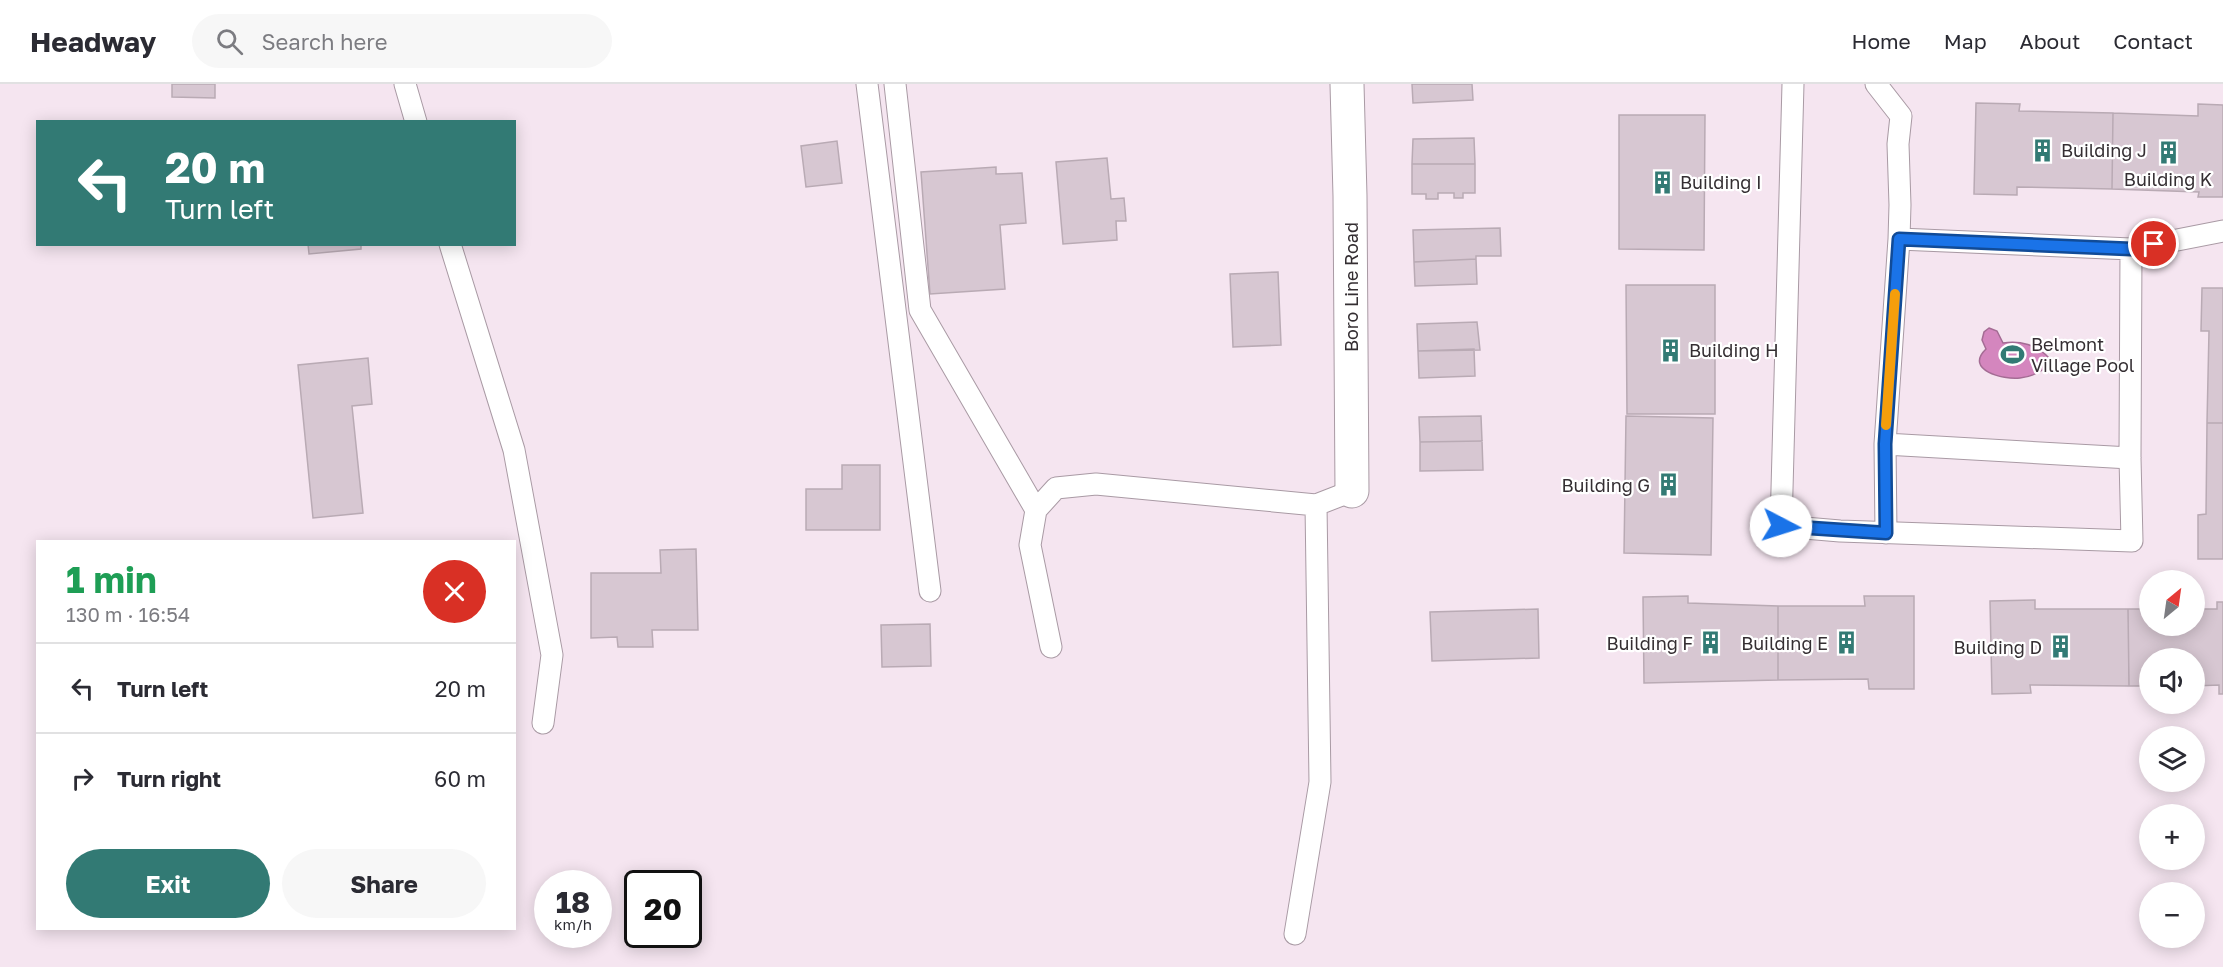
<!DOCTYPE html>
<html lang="en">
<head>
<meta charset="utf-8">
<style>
	:root { --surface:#fff; --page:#f7f7f7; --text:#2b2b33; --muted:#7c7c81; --line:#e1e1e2; --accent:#327a74 }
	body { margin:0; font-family:"Golos Text",sans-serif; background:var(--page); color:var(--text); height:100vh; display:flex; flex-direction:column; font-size:22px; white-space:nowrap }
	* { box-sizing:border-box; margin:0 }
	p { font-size:20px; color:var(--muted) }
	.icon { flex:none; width:33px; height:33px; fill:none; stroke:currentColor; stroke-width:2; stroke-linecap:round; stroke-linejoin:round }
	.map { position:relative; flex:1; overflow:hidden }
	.sheet { position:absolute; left:36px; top:456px; width:480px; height:390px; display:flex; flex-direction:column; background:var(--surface); border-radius:0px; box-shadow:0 3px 15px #0003 }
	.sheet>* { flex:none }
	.guide { position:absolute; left:36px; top:36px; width:480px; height:126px; border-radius:0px; box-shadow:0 3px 15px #0003; background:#327a74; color:#fff; overflow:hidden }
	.needle { width:39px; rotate:29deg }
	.tools { position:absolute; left:2139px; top:486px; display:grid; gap:12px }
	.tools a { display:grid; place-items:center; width:66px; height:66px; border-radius:50%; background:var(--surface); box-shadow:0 3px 15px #0003; font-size:30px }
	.speed { position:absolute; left:534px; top:786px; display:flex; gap:12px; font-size:30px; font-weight:700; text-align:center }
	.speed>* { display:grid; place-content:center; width:78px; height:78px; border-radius:50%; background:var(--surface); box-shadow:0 3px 15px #0003; line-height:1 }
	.speed small { font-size:15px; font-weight:400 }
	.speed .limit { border:3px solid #111; border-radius:9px; background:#fff; color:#111 }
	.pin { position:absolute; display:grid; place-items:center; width:51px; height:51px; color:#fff; margin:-26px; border:3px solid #fff; border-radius:50%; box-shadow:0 2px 6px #0007 }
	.me { position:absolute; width:66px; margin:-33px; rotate:95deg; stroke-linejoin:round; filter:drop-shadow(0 0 4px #0008) }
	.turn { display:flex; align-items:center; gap:21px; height:126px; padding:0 30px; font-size:27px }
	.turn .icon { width:78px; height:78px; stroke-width:2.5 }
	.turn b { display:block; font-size:42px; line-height:51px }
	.round { display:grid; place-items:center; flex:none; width:63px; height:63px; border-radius:32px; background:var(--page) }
	.head { display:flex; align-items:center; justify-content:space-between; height:102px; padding:0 30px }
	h1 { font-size:36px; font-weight:700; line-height:45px; color:#1e9e55 }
	.cta { display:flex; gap:12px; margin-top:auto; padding:12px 30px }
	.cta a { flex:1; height:69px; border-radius:36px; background:var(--accent); color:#fff; font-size:24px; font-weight:700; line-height:69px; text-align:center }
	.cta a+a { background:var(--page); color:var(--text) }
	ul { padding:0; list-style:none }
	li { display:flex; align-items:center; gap:18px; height:90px; padding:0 30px; border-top:2px solid var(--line) }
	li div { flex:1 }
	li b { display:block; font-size:22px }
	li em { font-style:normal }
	header { display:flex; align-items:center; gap:36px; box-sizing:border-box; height:84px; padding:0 30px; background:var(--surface); border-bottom:2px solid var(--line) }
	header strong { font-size:28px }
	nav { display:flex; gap:33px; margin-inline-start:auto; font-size:21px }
	.search { width:420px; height:54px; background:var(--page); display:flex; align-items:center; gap:15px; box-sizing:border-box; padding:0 21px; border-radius:33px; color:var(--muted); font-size:22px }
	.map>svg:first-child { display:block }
	.water { fill:#d486be; stroke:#a46c94; stroke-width:1.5 }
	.building { fill:#d7c7d2; stroke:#b9aab4; stroke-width:1.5 }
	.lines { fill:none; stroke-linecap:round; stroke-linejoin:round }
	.lane-casing { stroke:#a99aa4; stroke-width:23 }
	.street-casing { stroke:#a99aa4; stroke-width:35 }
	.lane { stroke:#fff; stroke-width:21 }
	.street { stroke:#fff; stroke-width:33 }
	.route-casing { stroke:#114b97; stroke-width:15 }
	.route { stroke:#1a73e8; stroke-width:10 }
	.slow { stroke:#f59e0b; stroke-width:10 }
	.labels { text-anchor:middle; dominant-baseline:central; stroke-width:4.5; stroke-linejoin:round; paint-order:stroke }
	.poi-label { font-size:18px; fill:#342e32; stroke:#fff; text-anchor:start }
	.street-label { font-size:18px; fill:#342e32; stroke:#fff }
</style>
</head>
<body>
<header>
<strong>Headway</strong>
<div class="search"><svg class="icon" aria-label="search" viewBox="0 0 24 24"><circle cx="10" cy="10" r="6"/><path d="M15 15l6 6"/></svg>Search here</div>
<nav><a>Home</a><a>Map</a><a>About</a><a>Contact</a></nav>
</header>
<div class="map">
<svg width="2223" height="883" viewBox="0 0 2223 883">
	<rect width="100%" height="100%" fill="#f5e5f0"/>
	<!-- water -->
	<path class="water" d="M 1989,244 L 1997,247 L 2003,259 C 2020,256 2037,261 2049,274 L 2047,283 C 2039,289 2029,293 2020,294 C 2003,296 1964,286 1986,265 L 1982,256 L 1984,248 Z"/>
	<!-- building -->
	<path class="building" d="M 172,0 L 215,0 L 215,14 L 172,13 Z
		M 1412,0 L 1472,0 L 1473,16 L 1413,19 Z
		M 1976,19 L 2020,20 L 2019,27 L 2113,29 L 2112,105 L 2017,103 L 2017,111 L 1974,110 Z
		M 2198,20 L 2223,21 L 2223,113 L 2198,113 L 2199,108 L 2112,105 L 2113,29 L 2198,32 Z
		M 1619,31 L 1705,31 L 1704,166 L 1619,165 Z
		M 1474,54 L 1475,80 L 1412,80 L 1413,55 Z
		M 837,57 L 842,99 L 806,103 L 801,62 Z
		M 1107,74 L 1111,115 L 1124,114 L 1126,137 L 1116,137 L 1117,156 L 1063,160 L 1056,78 Z
		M 1412,80 L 1475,80 L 1475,109 L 1463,109 L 1463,114 L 1454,114 L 1454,109 L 1438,109 L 1438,115 L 1426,115 L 1426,110 L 1412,110 Z
		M 996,83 L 996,90 L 1022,89 L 1026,139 L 1000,141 L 1005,205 L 930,210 L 921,88 Z
		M 1500,144 L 1501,172 L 1476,172 L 1476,175 L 1414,178 L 1413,146 Z
		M 308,160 L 361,160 L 361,165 L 309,170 Z
		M 1476,175 L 1477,200 L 1415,202 L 1414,178 Z
		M 1278,188 L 1281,261 L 1233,263 L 1230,190 Z
		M 1626,201 L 1715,201 L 1715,330 L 1627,330 Z
		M 2202,204 L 2223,204 L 2223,339 L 2207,339 L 2209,247 L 2201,247 Z
		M 1477,238 L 1480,266 L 1418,267 L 1417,240 Z
		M 1474,265 L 1475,292 L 1419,294 L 1418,267 Z
		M 368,274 L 372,320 L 352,322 L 363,429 L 313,434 L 298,281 Z
		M 1481,332 L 1482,357 L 1420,358 L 1419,333 Z
		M 1626,332 L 1713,334 L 1711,471 L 1624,469 Z
		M 2207,339 L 2223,339 L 2223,475 L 2198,475 L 2198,431 L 2206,430 Z
		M 1482,357 L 1483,386 L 1420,387 L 1420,358 Z
		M 842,381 L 880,381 L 880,446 L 806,446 L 806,405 L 842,405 Z
		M 696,465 L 698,546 L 652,546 L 653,563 L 618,563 L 617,553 L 591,554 L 591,489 L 661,489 L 660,466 Z
		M 1688,512 L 1688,519 L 1778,522 L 1778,596 L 1644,599 L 1643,513 Z
		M 1864,512 L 1914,512 L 1914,605 L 1869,605 L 1868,595 L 1778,596 L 1778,522 L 1865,522 Z
		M 2035,516 L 2035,525 L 2128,525 L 2129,602 L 2030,601 L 2031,609 L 1992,610 L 1990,517 Z
		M 2217,518 L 2223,518 L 2223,610 L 2219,610 L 2219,601 L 2194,602 L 2194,574 L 2150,574 L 2150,602 L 2129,602 L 2128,525 L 2150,525 L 2150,542 L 2194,542 L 2194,525 L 2217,525 Z
		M 1538,525 L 1539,574 L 1432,577 L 1430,528 Z
		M 930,540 L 931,582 L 882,583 L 881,541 Z"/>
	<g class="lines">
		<defs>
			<path id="lane" d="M 405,0 L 416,38
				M 867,0 L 930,507
				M 895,0 L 920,226 L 1036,426
				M 1793,0 L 1781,442 L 1840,447 L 2132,457 L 2130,374 L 2131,165
				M 1876,0 L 1901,32 L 1898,60 L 1900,121 L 1899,155 L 1885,360 L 1886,449
				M 1899,155 L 2131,165 L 2223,147
				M 450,160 L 514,366 L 552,571 L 543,639
				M 1885,360 L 2130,374
				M 1051,563 L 1030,461 L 1036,426 L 1056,404 L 1096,400 L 1316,421 L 1352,407
				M 1295,850 L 1320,698 L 1316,421"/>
			<path id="street" d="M 1347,0 L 1350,112 L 1352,407"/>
		</defs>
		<!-- lane casing -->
		<use href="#lane" class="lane-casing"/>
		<!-- street casing -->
		<use href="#street" class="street-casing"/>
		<!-- lane -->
		<use href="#lane" class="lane"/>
		<!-- street -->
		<use href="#street" class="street"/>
	</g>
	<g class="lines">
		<defs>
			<path id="route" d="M 1781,442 L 1886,449 L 1885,360 L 1899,155 L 2131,165 L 2154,160"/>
		</defs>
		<!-- route casing -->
		<use href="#route" class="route-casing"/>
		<!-- route -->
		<use href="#route" class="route"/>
		<!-- slow -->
		<path class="slow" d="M 1886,341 L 1895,210"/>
	</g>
	<!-- icons -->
	<defs>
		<symbol id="building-bare" viewBox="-9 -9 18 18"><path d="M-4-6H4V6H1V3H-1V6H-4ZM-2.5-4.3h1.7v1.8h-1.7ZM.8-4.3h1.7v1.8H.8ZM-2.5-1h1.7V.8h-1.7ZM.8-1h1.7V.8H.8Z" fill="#327a74" stroke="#fff" stroke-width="2.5" paint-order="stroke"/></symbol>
		<symbol id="stadium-bare" viewBox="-9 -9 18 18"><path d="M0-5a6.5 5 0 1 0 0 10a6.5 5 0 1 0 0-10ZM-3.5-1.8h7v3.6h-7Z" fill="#327a74" stroke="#fff" stroke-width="2.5" paint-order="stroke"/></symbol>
	</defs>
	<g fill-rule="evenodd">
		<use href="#building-bare" x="2026" y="50" width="33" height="33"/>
		<use href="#building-bare" x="2152" y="52" width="33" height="33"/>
		<use href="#building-bare" x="1646" y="82" width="33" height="33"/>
		<use href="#building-bare" x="1654" y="250" width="33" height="33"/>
		<use href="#stadium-bare" x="1996" y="254" width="33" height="33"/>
		<use href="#building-bare" x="1652" y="384" width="33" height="33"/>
		<use href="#building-bare" x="1694" y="542" width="33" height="33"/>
		<use href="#building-bare" x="1830" y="542" width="33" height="33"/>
		<use href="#building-bare" x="2044" y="546" width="33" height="33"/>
	</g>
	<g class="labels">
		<!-- poi labels -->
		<g class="poi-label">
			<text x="2061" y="66">Building J</text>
			<text x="2168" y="95" text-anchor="middle">Building K</text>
			<text x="1680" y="98">Building I</text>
			<text x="2031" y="260">Belmont<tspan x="2031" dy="21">Village Pool</tspan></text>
			<text x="1689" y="266">Building H</text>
			<text x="1650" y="401" text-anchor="end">Building G</text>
			<text x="1693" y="559" text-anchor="end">Building F</text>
			<text x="1828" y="559" text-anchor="end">Building E</text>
			<text x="2042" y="563" text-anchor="end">Building D</text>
		</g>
		<!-- street labels -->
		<g class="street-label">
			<text transform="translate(1351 203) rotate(-90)">Boro Line Road</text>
		</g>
	</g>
</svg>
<div class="tools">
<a><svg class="needle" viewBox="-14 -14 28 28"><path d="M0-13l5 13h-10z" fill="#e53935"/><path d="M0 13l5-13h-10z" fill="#7c7c81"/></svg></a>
<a><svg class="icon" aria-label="sound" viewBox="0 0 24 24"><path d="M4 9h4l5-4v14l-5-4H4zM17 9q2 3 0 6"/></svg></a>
<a><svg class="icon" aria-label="layers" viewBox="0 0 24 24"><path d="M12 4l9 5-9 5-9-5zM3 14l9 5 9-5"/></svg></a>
<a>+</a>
<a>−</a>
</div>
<div class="speed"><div>18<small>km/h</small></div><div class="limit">20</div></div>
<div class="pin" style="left:2154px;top:160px;background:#d93025"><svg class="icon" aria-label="arrive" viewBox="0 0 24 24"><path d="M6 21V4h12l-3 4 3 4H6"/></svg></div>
<svg class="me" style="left:1781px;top:442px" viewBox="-20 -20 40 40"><circle r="19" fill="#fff"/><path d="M0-13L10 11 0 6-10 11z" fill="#1a73e8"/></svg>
<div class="guide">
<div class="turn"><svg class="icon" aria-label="left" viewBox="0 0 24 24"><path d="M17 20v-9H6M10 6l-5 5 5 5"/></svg><div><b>20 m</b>Turn left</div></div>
</div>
<section class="sheet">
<div class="head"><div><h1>1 min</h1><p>130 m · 16:54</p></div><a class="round" style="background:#d93025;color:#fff"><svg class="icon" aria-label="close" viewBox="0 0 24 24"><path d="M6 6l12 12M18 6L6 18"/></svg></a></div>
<ul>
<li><svg class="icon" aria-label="left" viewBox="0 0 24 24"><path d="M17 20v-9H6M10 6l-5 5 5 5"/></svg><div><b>Turn left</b></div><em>20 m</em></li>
<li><svg class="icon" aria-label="right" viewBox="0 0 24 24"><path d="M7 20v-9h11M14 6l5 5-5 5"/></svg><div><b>Turn right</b></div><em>60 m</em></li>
</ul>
<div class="cta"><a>Exit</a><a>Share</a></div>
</section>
</div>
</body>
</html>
